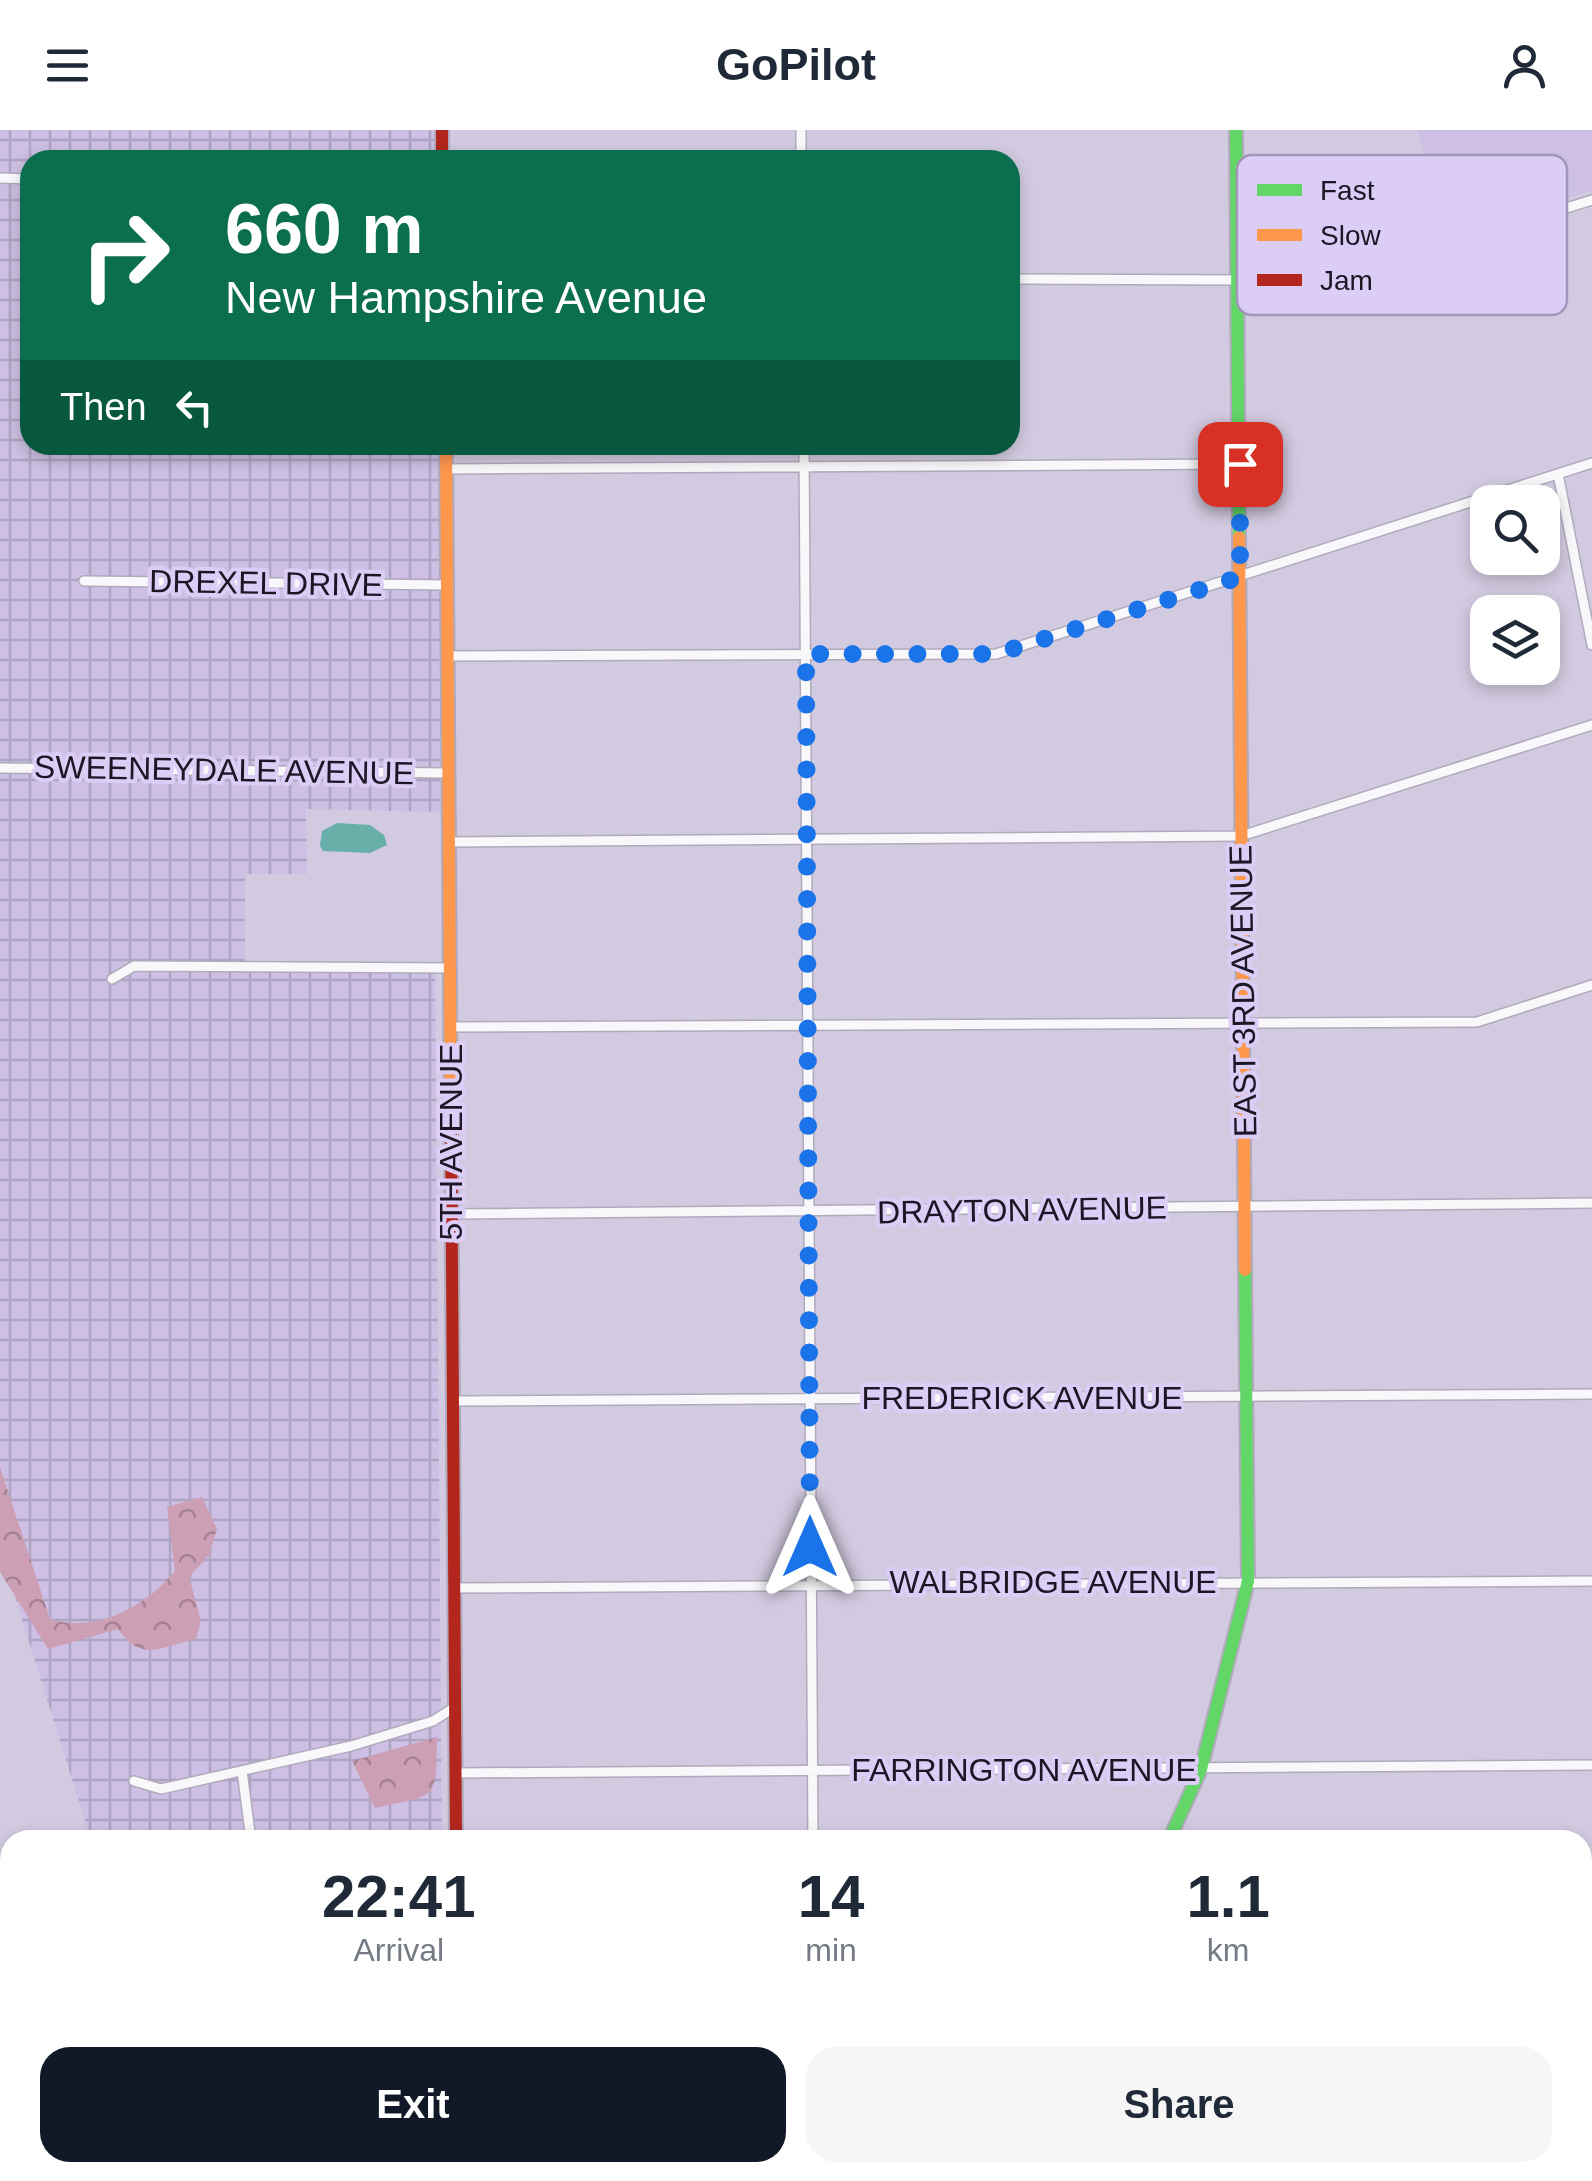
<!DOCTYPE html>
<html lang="en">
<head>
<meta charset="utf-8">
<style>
	:root { --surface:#fff; --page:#f6f6f7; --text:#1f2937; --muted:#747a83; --accent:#111827 }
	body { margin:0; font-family:Arial,sans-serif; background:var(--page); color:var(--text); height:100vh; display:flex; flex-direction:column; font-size:38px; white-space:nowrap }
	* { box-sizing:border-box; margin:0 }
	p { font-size:32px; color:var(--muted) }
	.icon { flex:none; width:55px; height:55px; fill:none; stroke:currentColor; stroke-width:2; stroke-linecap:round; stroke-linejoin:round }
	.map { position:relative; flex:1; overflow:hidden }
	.panel { position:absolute; left:0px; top:1700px; width:1592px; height:352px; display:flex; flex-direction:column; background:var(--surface); border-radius:30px 30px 0 0; box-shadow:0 5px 15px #0003 }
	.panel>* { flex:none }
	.banner { position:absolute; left:20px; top:20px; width:1000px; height:305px; border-radius:30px; box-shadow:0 5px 15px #0003; background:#0b6e4f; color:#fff; overflow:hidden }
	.buttons { position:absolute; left:1470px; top:355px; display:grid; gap:20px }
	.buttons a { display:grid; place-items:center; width:90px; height:90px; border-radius:20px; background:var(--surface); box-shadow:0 5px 15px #0003; font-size:50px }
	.pin { position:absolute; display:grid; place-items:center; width:85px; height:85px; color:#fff; margin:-42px; border-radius:20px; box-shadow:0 5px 15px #0006 }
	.me { position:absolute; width:110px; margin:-55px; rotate:0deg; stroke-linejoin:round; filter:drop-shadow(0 0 8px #0008) }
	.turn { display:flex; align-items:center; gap:35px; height:210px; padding:0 40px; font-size:45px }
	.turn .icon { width:130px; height:130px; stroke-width:2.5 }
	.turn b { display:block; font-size:70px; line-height:85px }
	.then { display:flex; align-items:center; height:95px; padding:0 40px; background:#0003; gap:20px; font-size:38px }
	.eta { display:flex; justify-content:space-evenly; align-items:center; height:170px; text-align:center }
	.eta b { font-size:60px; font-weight:700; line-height:70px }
	.button { display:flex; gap:20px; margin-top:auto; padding:20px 40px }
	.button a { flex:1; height:115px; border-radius:30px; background:var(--accent); color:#fff; font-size:40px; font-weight:700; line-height:115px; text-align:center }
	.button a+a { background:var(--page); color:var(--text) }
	header { display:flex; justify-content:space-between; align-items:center; height:130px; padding:0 40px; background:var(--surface); font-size:45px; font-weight:700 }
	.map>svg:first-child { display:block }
	.built { fill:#cdc0e4 }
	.industrial { fill:url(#industrial-grid) }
	.grass { fill:url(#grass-dots) }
	.forest { fill:url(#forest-crowns) }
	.water { fill:#68afaa }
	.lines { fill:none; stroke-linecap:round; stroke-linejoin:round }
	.street-casing { stroke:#b0aabb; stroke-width:12 }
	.fast-casing { stroke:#b0aabb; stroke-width:16 }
	.slow-casing { stroke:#b0aabb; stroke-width:16 }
	.jam-casing { stroke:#b0aabb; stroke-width:16 }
	.street { stroke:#f8f7fa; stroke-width:9 }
	.fast { stroke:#63d668; stroke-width:12 }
	.slow { stroke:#ff974d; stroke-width:12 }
	.jam { stroke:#b3261e; stroke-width:12 }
	.route { stroke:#1a73e8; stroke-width:18; stroke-dasharray:0 32.4 }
	.labels { text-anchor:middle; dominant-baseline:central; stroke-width:8; stroke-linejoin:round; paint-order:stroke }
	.street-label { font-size:32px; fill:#1c1625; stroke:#dccdf7 }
	.key { fill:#dccdf7; stroke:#a296b8; stroke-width:2.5 }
	.key-label { font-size:28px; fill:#1c1625 }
</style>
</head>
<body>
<header><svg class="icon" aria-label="menu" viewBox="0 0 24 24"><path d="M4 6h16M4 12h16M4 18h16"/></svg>GoPilot<svg class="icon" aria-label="person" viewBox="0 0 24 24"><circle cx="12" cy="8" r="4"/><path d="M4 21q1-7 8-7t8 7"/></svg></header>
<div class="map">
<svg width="1592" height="2051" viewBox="0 0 1592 2051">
	<defs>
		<pattern id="industrial-grid" width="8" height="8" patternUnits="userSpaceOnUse" patternTransform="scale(2.5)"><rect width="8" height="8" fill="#cdc0e4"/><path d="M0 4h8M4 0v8" fill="none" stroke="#afa4c3"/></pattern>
		<pattern id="grass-dots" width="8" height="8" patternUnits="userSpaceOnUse" patternTransform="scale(2.5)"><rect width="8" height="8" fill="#d3acc0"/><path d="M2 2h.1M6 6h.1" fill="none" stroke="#b593a5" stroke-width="1.8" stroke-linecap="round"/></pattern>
		<pattern id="forest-crowns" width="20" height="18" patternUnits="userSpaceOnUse" patternTransform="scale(2.5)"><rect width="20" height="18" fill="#cc9fb5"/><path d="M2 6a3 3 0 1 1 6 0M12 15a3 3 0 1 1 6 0" fill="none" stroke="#a58193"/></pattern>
	</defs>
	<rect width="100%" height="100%" fill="#d2cae0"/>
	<!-- built -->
	<path class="built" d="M 1417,0 L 1592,0 L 1592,61 L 1450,105 Z"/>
	<!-- industrial -->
	<path class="industrial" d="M 0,0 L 439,0 L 439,30 L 30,30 L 30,315 L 439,315 L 440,682 L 306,679 L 307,744 L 245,744 L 245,837 L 435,838 L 442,1710 L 91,1710 L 0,1419 Z"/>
	<!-- grass -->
	<path class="grass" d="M 283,2043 L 446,2043 L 446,2051 L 409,2051 L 394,2045 L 373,2044 L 356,2051 L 278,2051 Z
		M 475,2043 L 580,2043 L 603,2051 L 475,2051 Z"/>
	<!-- forest -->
	<path class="forest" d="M 0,1337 L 50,1489 C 97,1504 146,1476 175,1441 L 167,1377 L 202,1367 L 217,1399 L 209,1425 L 189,1447 L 201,1491 L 196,1509 C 160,1517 141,1533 118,1499 L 48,1519 L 0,1442 Z
		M 437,1607 C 436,1674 438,1663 375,1678 L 352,1631 Z"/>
	<!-- water -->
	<path class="water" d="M 337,693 L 370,695 L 384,705 L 387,715 L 370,723 L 323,721 L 320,716 L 322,701 Z"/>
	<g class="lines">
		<defs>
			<path id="street" d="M 801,0 L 801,30
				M 0,48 L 30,49
				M 1010,149 L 1239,150 L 1356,144 L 1592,70
				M 804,315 L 813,1710
				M 446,339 L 1239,334
				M 1558,344 L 1592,515
				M 84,451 L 448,455
				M 449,526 L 996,524 L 1592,333
				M 0,638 L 448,643
				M 448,712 L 1241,706 L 1592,595
				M 112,849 L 134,836 L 449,838
				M 450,897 L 1477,892 L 1592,855
				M 451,1084 L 1592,1073
				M 452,1271 L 1592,1264
				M 453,1458 L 1592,1451
				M 242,1641 L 251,1710
				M 456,1643 L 1592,1635
				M 134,1651 L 161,1659 L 351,1616 L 433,1591 L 455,1577
				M 0,1738 L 10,1770
				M 1582,1782 L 1592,1777
				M 1582,2004 L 1592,2003
				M 96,2042 L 99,2051
				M 607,2042 L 637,2051
				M 1220,2042 L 1225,2051
				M 177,2051 L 228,2042
				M 983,2051 L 1094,2049 L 1110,2042
				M 1399,2051 L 1414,2042"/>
			<path id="fast" d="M 1236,0 L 1239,407
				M 1169,1710 L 1201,1639 L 1248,1451 L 1245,1140
				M 457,2042 L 457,2051"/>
			<path id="slow" d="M 446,315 L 451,991
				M 1239,407 L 1245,1140
				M 366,2051 L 383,2048 L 394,2051"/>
			<path id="jam" d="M 442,0 L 442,30
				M 451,991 L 456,1710
				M 275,2051 L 276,2042"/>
		</defs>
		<!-- street casing -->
		<use href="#street" class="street-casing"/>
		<!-- fast casing -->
		<use href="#fast" class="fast-casing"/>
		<!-- slow casing -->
		<use href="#slow" class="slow-casing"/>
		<!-- jam casing -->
		<use href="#jam" class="jam-casing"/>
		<!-- street -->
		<use href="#street" class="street"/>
		<!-- fast -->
		<use href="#fast" class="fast"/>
		<!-- slow -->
		<use href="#slow" class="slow"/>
		<!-- jam -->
		<use href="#jam" class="jam"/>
	</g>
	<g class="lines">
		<!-- route -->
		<path class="route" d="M 810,1417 L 806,524 L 996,524 L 1240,447 L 1240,334"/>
	</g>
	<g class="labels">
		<!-- street labels -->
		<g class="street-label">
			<text transform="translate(266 453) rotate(1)">DREXEL DRIVE</text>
			<text transform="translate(224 640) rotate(1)">SWEENEYDALE AVENUE</text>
			<text transform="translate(1243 861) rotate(-91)">EAST 3RD AVENUE</text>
			<text transform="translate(451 1012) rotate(-90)">5TH AVENUE</text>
			<text transform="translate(1022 1080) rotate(-1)">DRAYTON AVENUE</text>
			<text x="1022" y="1268">FREDERICK AVENUE</text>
			<text x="1053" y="1452">WALBRIDGE AVENUE</text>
			<text x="1024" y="1640">FARRINGTON AVENUE</text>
		</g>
	</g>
	<!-- legend -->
	<rect x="1237" y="25" width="330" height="160" rx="15" class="key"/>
	<rect x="1257" y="54" width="45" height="12" fill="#63d668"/>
	<rect x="1257" y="99" width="45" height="12" fill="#ff974d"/>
	<rect x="1257" y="144" width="45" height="12" fill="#b3261e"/>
	<g class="key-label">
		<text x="1320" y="70">Fast</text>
		<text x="1320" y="115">Slow</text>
		<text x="1320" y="160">Jam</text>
	</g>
</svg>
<div class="buttons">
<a><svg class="icon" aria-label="search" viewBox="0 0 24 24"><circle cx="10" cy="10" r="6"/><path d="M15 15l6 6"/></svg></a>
<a><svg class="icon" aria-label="layers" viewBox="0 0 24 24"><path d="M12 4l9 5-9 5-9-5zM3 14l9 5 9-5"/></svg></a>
</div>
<div class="pin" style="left:1240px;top:334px;background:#d93025"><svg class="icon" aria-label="arrive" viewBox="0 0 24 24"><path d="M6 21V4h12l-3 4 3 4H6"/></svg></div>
<svg class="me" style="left:810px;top:1417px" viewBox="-20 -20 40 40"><path d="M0-17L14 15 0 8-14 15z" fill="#1a73e8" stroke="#fff" stroke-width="4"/></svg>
<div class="banner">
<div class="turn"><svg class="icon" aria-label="right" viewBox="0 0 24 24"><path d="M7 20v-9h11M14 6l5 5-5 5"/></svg><div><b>660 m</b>New Hampshire Avenue</div></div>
<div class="then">Then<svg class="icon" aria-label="left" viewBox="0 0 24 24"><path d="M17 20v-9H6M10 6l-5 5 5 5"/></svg></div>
</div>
<section class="panel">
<div class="eta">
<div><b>22:41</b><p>Arrival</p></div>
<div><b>14</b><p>min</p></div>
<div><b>1.1</b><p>km</p></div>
</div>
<div class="button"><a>Exit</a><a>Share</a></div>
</section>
</div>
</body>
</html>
